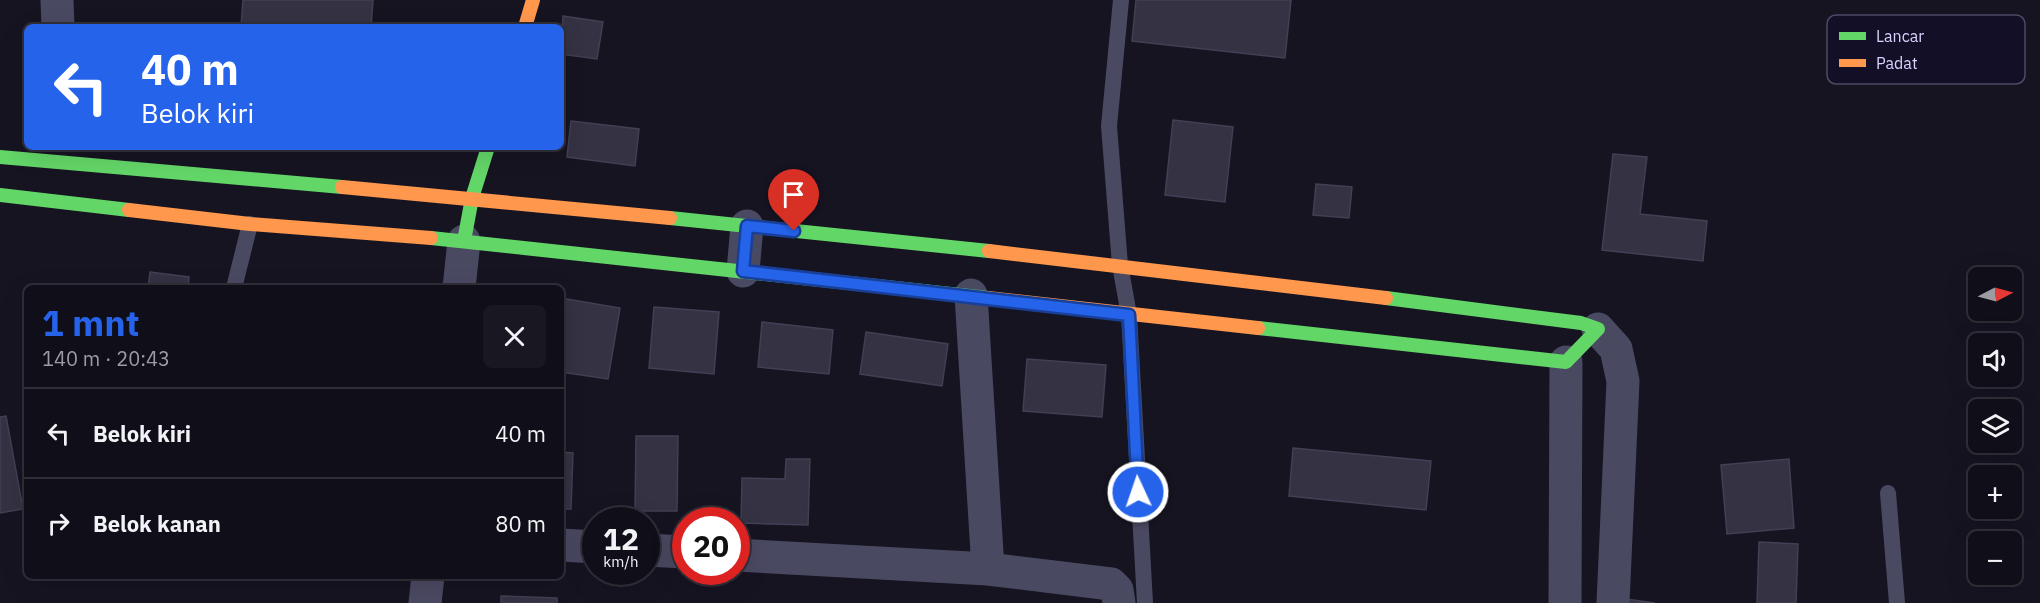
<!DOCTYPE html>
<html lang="id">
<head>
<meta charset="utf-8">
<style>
	:root { --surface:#100f19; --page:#191822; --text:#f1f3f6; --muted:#9c9ca2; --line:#302f38; --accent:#2563eb }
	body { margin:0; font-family:"IBM Plex Sans",sans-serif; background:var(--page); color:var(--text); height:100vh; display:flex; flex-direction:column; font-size:22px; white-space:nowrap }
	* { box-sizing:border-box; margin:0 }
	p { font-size:20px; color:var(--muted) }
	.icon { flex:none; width:33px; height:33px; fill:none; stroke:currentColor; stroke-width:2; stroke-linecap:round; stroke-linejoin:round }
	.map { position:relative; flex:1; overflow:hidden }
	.drawer { position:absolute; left:24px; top:285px; width:540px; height:294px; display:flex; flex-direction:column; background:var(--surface); border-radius:9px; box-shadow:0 6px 24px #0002,0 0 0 2px var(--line) }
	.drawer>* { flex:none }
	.banner { position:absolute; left:24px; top:24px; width:540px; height:126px; border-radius:9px; box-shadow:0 6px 24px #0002,0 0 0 2px var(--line); background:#2563eb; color:#fff; overflow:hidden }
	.needle { width:39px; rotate:84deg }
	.buttons { position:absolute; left:1968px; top:267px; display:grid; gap:12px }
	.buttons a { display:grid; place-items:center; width:54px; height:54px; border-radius:9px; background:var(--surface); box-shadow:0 6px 24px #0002,0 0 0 2px var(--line); font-size:30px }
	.speed { position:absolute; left:582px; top:507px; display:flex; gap:12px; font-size:30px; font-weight:700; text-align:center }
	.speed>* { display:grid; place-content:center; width:78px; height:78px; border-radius:50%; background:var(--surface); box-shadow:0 6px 24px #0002,0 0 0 2px var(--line); line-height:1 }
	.speed small { font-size:15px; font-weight:400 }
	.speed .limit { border:9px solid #d22; background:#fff; color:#111 }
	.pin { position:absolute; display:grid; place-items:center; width:51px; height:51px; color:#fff; margin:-62px -26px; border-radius:50% 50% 50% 0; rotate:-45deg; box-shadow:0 0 6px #0007 }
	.pin .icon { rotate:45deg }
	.me { position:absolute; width:66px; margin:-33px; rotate:357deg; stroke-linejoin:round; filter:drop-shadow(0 0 4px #0008) }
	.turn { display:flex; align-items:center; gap:21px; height:126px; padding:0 18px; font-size:27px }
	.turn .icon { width:78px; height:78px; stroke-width:2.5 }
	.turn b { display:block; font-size:42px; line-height:51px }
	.round { display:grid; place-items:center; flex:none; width:63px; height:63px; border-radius:9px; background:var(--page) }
	.head { display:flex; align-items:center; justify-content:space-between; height:102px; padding:0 18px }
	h1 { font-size:36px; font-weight:700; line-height:45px; color:var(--accent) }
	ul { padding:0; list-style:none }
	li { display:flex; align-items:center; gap:18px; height:90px; padding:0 18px; border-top:2px solid var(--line) }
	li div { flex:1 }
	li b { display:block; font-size:22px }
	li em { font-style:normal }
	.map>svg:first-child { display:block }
	.building { fill:#343243; stroke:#433f54; stroke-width:1.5 }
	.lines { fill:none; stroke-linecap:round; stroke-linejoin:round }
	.lane { stroke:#4a4962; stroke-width:16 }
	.street { stroke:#4a4962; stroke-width:33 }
	.fast { stroke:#63d668; stroke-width:14 }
	.slow { stroke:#ff974d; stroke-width:14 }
	.route-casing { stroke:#184099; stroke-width:15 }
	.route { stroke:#2563eb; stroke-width:10 }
	.key { fill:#130f26; stroke:#4e4a67; stroke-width:1.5 }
	.key-label { font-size:16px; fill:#d9d4ff }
</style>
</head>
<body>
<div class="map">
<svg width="2040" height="603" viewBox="0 0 2040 603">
	<rect width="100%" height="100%" fill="#161421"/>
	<!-- building -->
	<path class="building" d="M 243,0 L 373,0 L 371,27 L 241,27 Z
		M 1136,0 L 1291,0 L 1285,58 L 1132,41 Z
		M 563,16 L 603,22 L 597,59 L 561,54 Z
		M 1173,120 L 1233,127 L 1225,202 L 1165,195 Z
		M 571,121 L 639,129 L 635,166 L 567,157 Z
		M 1613,154 L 1647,157 L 1640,214 L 1707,221 L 1703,261 L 1602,250 Z
		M 1316,184 L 1352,187 L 1349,218 L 1313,215 Z
		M 150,272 L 189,277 L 188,288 L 148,288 Z
		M 561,298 L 620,308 L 608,379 L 561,372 Z
		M 654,307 L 719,312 L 714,374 L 649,368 Z
		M 762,322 L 833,330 L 829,374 L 758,367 Z
		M 866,332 L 948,344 L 942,386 L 860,374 Z
		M 1027,359 L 1106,365 L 1102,417 L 1023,411 Z
		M 6,416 L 23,509 L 0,513 L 0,417 Z
		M 636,436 L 678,436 L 677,511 L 635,511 Z
		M 1293,448 L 1431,461 L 1426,510 L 1289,496 Z
		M 561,452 L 573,453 L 571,509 L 561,509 Z
		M 786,459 L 810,459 L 808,525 L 741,523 L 742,478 L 785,479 Z
		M 1789,459 L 1794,528 L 1727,534 L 1721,465 Z
		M 1759,542 L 1798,544 L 1796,603 L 1757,603 Z
		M 501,596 L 557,598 L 557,603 L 501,603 Z
		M 1626,599 L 1655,603 L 1625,603 Z"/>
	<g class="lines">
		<!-- lane -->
		<path class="lane" d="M 1121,0 L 1109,126 L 1120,265 L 1129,315 L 1145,603
			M 234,288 L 250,224
			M 1888,493 L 1897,603"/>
		<!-- street -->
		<path class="street" d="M 57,0 L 58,27
			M 743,271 L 747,226
			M 459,288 L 464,241
			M 971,295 L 988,569
			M 1598,329 L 1616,349 L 1623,381 L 1613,603
			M 561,545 L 596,547
			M 646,550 L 686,552
			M 736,555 L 988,569 L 1111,584 L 1117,590 L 1119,603
			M 425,603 L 428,576
			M 1565,603 L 1566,362"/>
		<!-- fast -->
		<path class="fast" d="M 0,157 L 342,187
			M 0,195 L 129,210
			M 670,218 L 989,251
			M 431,238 L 988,298
			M 464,241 L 472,198 L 488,147
			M 1258,328 L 1566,362 L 1598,329 L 1581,323 L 1386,298"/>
		<!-- slow -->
		<path class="slow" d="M 525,27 L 533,0
			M 342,187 L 670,218
			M 129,210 L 250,224 L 431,238
			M 989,251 L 1386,298
			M 988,298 L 1258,328"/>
	</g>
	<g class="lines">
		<defs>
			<path id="route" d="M 794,231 L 747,226 L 743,271 L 1129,315 L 1138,492"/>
		</defs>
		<!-- route casing -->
		<use href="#route" class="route-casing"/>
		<!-- route -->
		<use href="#route" class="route"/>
	</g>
	<!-- legend -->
	<rect x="1827" y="15" width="198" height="69" rx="9" class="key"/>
	<rect x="1839" y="32" width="27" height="8" fill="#63d668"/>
	<rect x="1839" y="59" width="27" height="8" fill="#ff974d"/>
	<g class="key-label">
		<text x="1876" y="42">Lancar</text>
		<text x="1876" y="69">Padat</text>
	</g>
</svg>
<div class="buttons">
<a><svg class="needle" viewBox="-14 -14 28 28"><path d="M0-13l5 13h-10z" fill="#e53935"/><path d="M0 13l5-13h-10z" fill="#9c9ca2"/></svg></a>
<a><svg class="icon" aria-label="sound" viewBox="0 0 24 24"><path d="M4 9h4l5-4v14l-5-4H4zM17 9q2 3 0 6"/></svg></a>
<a><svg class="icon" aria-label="layers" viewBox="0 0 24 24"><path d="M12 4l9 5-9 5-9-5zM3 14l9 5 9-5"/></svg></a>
<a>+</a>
<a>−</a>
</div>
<div class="speed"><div>12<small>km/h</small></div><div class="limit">20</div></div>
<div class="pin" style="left:794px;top:231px;background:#d93025"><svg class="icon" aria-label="arrive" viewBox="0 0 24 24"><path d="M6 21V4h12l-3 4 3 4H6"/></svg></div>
<svg class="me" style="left:1138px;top:492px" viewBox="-20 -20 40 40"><circle r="17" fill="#2563eb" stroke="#fff" stroke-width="3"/><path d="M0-11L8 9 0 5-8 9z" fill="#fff"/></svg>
<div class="banner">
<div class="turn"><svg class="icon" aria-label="left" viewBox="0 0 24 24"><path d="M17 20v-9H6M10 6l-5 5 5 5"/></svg><div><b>40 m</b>Belok kiri</div></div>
</div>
<section class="drawer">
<div class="head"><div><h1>1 mnt</h1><p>140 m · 20:43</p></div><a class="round"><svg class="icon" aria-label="close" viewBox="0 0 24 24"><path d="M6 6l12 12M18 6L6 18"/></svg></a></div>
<ul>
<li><svg class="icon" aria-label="left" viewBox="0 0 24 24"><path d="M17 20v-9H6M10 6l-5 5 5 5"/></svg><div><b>Belok kiri</b></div><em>40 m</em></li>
<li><svg class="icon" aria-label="right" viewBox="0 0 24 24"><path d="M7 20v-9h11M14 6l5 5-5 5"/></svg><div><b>Belok kanan</b></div><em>80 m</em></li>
</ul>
</section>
</div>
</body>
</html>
